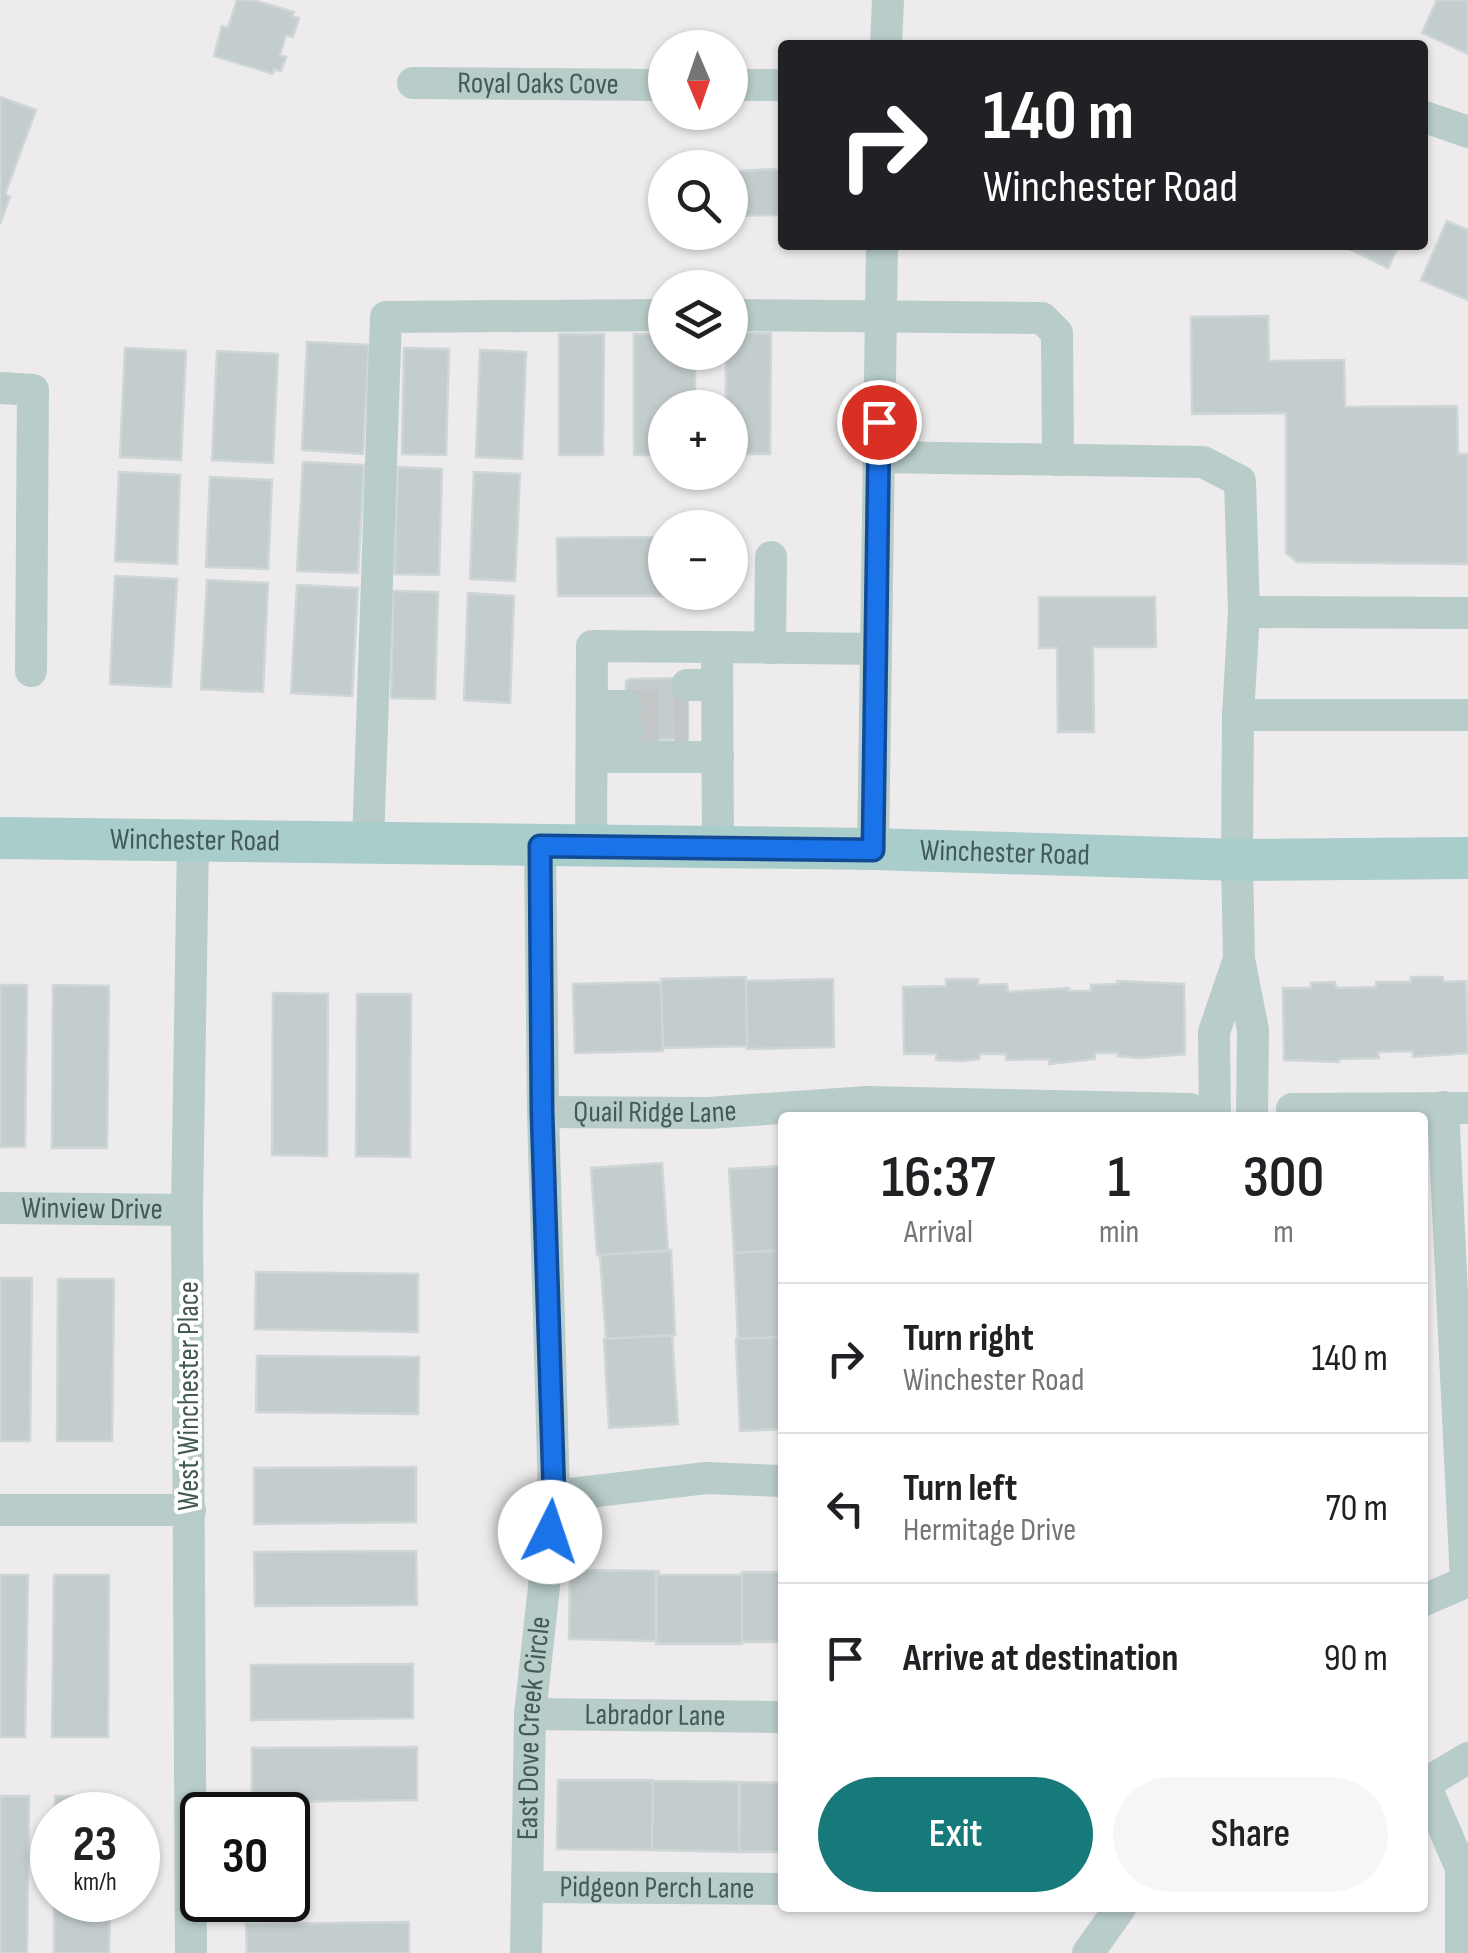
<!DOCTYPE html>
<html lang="en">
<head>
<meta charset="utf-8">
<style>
	:root { --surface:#fff; --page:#f6f6f6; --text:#202124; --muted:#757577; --line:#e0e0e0; --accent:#177a7a }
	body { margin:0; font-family:"Sofia Sans Condensed",sans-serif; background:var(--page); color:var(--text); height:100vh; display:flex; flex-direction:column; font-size:38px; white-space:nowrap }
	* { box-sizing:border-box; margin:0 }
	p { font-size:32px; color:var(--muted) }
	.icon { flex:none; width:55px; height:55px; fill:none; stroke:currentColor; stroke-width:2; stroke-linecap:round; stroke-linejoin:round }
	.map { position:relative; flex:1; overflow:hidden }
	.drawer { position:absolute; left:778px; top:1112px; width:650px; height:800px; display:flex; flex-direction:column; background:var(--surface); border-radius:10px; box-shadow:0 2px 8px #0004 }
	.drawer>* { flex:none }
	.banner { position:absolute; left:778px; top:40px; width:650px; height:210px; border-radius:10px; box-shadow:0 2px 8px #0004; background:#202124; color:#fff; overflow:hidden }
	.needle { width:65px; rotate:178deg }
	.buttons { position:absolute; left:648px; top:30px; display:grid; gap:20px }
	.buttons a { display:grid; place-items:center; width:100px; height:100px; border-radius:50%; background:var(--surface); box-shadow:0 2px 8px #0004; font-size:50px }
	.speed { position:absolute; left:30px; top:1792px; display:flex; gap:20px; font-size:50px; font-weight:700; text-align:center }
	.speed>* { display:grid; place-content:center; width:130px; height:130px; border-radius:50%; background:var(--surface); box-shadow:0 2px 8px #0004; line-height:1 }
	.speed small { font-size:25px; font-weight:400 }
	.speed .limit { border:5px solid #111; border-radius:15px; background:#fff; color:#111 }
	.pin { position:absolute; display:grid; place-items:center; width:85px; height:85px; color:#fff; margin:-42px; border:5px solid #fff; border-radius:50%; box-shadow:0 2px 10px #0007 }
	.me { position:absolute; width:110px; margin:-55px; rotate:4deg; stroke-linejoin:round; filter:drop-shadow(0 0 8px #0008) }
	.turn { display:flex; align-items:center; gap:35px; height:210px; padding:0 40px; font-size:45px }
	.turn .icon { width:130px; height:130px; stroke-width:2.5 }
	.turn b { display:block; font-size:70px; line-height:85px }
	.eta { display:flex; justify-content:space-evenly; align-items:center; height:170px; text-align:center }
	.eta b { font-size:60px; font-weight:600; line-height:70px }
	.primary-button { display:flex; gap:20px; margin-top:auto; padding:20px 40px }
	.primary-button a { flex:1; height:115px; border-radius:60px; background:var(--accent); color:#fff; font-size:40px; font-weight:600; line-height:115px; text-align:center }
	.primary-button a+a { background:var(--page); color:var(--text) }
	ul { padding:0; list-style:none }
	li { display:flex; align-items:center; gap:30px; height:150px; padding:0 40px; border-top:2px solid var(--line) }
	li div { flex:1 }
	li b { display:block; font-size:38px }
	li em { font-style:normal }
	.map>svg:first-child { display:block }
	.building { fill:#c4cdce; stroke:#ced6d8; stroke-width:2.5 }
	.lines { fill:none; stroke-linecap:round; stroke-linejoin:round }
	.minor-tunnel { stroke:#c3c7c8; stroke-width:32; stroke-dasharray:32 16; stroke-linecap:butt }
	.minor { stroke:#b8ccca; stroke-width:32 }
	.major { stroke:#a8cdca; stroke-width:42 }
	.route-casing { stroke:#114b97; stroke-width:25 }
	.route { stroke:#1a73e8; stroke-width:18 }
	.labels { text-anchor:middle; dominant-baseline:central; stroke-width:8; stroke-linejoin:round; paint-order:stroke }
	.street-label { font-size:30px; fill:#435a57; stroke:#fff }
</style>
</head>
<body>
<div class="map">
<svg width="1468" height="1953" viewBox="0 0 1468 1953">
	<rect width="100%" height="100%" fill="#eeebed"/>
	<!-- building -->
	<path class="building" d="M 237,0 L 253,0 L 294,12 L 292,16 L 299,18 L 293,37 L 286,35 L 280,55 L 286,57 L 281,71 L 274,69 L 273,74 L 214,56 L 222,26 L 228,28 Z
		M 1437,0 L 1468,0 L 1468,54 L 1422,33 Z
		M 0,97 L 36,110 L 5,194 L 10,197 L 0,224 Z
		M 772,169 L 780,171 L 781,215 L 730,216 L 730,172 Z
		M 1447,221 L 1468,230 L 1468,300 L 1421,280 Z
		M 1341,245 L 1399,245 L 1388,268 Z
		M 1268,316 L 1269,361 L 1344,360 L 1345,407 L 1457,406 L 1458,454 L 1468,454 L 1468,564 L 1297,562 L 1286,553 L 1286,413 L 1192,414 L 1191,317 Z
		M 730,333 L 771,333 L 770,454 L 730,454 L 730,408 L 726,408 L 726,352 L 730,352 Z
		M 559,334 L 604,334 L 603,455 L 559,455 Z
		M 634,334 L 665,334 L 665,352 L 695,352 L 695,408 L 665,408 L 665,455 L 634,455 Z
		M 307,342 L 369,345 L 363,454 L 302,450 Z
		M 125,348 L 186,351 L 181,460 L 120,457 Z
		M 404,348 L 449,349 L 446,455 L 402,454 Z
		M 480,350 L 526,352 L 522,459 L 476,457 Z
		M 217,351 L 278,354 L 273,463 L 212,460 Z
		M 303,462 L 364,465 L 358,573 L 297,571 Z
		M 398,467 L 442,469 L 439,575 L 394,574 Z
		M 119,472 L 180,475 L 177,564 L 115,561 Z
		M 474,472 L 520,474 L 515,581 L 470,579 Z
		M 210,477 L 272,480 L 268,569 L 206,567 Z
		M 665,537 L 665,592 L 689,592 L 689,596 L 558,596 L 557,538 Z
		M 115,576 L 177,579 L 171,687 L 110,684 Z
		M 207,580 L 268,583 L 263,692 L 201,689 Z
		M 297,585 L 358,588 L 352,696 L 291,693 Z
		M 393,591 L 438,592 L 435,699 L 391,698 Z
		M 468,593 L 514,596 L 510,703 L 464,700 Z
		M 1039,597 L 1155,597 L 1156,647 L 1093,647 L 1094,732 L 1058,732 L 1057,648 L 1039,648 Z
		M 688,678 L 688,739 L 626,740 L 626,681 L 631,679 Z
		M 746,977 L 747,1046 L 663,1048 L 661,979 Z
		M 1411,977 L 1443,977 L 1443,982 L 1466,981 L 1468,1053 L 1413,1057 L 1413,1051 L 1378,1052 L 1379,1058 L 1339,1059 L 1339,1062 L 1284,1060 L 1283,988 L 1311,988 L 1311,983 L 1335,982 L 1336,988 L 1376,987 L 1376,982 L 1411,982 Z
		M 833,979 L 834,1047 L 747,1049 L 746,981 Z
		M 946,979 L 978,979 L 978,985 L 1007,984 L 1008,992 L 1069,988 L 1069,991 L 1091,991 L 1091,985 L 1117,984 L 1117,981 L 1184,984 L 1185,1054 L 1139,1058 L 1118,1056 L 1118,1053 L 1095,1053 L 1095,1059 L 1049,1064 L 1049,1059 L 1006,1060 L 1006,1054 L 980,1054 L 979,1059 L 962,1061 L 936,1060 L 936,1054 L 904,1054 L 903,987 L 946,986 Z
		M 661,982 L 663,1051 L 575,1053 L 573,984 Z
		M 0,985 L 27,985 L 25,1147 L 0,1147 Z
		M 53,985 L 109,986 L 107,1148 L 52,1148 Z
		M 273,993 L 328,994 L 327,1156 L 272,1155 Z
		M 357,994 L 411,994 L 410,1157 L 356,1156 Z
		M 662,1163 L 668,1251 L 597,1255 L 591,1168 Z
		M 782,1166 L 782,1250 L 734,1253 L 729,1169 Z
		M 671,1250 L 675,1335 L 606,1339 L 600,1255 Z
		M 782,1250 L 782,1337 L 738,1339 L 734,1253 Z
		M 256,1272 L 418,1274 L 418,1332 L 255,1329 Z
		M 0,1278 L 32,1278 L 30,1441 L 0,1441 Z
		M 58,1279 L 114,1279 L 112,1441 L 57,1441 Z
		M 672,1335 L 678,1424 L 609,1428 L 604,1339 Z
		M 782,1337 L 782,1429 L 740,1431 L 736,1339 Z
		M 257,1356 L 419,1357 L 418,1414 L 256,1412 Z
		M 416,1467 L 416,1522 L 254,1524 L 254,1468 Z
		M 416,1551 L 417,1605 L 255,1606 L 254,1552 Z
		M 570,1570 L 657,1571 L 656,1641 L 569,1639 Z
		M 659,1571 L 658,1575 L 742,1575 L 742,1572 L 742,1644 L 656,1644 L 656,1572 Z
		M 742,1572 L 782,1572 L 782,1642 L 742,1642 Z
		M 0,1575 L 28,1575 L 25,1737 L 0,1737 Z
		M 54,1575 L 109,1575 L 108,1737 L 52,1737 Z
		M 413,1664 L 413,1718 L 251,1720 L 251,1665 Z
		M 417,1747 L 417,1800 L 252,1802 L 252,1748 Z
		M 558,1780 L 653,1780 L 652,1850 L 557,1849 Z
		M 653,1781 L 740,1782 L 739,1852 L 652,1850 Z
		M 739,1782 L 782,1783 L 782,1852 L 739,1852 Z
		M 0,1796 L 29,1796 L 27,1953 L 0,1953 Z
		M 55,1796 L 111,1797 L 111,1815 L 55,1815 Z
		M 54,1900 L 110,1900 L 109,1953 L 54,1953 Z
		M 409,1922 L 409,1953 L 247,1953 L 246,1924 Z"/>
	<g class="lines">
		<!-- minor-tunnel -->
		<path class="minor-tunnel" d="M 626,706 L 688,706
			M 627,730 L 688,730"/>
		<!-- minor -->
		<g class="minor">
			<path d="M 886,45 L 888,0"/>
			<path id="s1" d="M 413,83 L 665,85"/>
			<path d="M 730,85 L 782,85"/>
			<path d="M 1422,116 L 1468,132"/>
			<path d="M 730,315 L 1042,318 L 1057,333 L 1058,460"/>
			<path d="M 0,388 L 33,390 L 31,671"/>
			<path d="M 879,457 L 1203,462 L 1240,481 L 1244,612 L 1238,715 L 1237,860 L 1239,959 L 1253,1030 L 1252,1118"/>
			<path d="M 1244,612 L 1468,613"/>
			<path d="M 717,647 L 876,649"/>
			<path d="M 770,648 L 771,557"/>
			<path d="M 687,685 L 717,685"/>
			<path d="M 592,706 L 626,706"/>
			<path d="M 1238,715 L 1468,715"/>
			<path d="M 592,730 L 627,730"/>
			<path d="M 592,757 L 718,757"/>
			<path d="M 368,843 L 386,317 L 665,315"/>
			<path d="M 591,847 L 592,646 L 717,647 L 718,848"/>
			<path d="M 873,849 L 882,245"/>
			<path d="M 1443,1107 L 1466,1582"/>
			<path d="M 1292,1109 L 1468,1108"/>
			<path id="s2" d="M 543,1112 L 708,1113 L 867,1102 L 1190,1109"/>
			<path d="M 1215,1118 L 1214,1032 L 1239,959"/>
			<path id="s3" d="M 0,1208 L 187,1210"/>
			<path d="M 554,1496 L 706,1478 L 782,1481"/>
			<path d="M 0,1510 L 190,1510"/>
			<path d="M 1422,1601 L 1468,1581"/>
			<path id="s4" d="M 530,1714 L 782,1717"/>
			<path d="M 1422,1778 L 1461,1868 L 1461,1953"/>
			<path d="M 1426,1783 L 1468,1758"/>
			<path id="s5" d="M 529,1887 L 782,1889"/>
			<path d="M 191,1953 L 187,1210 L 193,840"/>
			<path id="s6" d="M 526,1953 L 530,1714 L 554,1496 L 543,1112 L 540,846"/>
			<path d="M 1088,1953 L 1120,1908"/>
		</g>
		<!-- major -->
		<path class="major" id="s7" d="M 0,838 L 873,849 L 1237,860 L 1468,858"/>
	</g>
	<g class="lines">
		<defs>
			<path id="route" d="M 550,1532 L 554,1496 L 542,1112 L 540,846 L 873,850 L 879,422"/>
		</defs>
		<!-- route casing -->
		<use href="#route" class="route-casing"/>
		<!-- route -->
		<use href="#route" class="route"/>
	</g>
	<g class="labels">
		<!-- street labels -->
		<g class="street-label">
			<text stroke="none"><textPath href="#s1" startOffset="125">Royal Oaks Cove</textPath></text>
			<text stroke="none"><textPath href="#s7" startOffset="195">Winchester Road</textPath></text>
			<text stroke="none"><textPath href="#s7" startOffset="1005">Winchester Road</textPath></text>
			<text stroke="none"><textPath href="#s2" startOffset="112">Quail Ridge Lane</textPath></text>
			<text stroke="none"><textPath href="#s3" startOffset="92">Winview Drive</textPath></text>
			<text transform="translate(189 1396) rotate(-90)">West Winchester Place</text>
			<text stroke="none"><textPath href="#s4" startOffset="125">Labrador Lane</textPath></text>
			<text stroke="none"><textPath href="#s6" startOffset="225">East Dove Creek Circle</textPath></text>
			<text stroke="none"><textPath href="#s5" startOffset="128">Pidgeon Perch Lane</textPath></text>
		</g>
	</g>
</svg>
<div class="buttons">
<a><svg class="needle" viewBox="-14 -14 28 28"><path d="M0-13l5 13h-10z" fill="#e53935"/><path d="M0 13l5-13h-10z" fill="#757577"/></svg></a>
<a><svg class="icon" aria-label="search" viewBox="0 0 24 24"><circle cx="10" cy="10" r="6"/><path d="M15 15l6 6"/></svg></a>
<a><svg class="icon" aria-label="layers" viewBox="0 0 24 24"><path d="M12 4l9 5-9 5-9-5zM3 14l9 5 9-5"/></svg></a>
<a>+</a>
<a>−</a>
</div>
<div class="speed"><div>23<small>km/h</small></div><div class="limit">30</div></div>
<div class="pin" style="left:879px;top:422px;background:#d93025"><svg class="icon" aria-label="arrive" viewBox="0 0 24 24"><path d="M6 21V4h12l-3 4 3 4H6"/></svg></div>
<svg class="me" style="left:550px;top:1532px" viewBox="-20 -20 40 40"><circle r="19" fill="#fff"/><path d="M0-13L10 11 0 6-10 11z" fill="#1a73e8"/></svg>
<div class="banner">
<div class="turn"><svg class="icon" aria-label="right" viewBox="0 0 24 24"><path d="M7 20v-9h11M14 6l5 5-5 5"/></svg><div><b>140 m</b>Winchester Road</div></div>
</div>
<section class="drawer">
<div class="eta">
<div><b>16:37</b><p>Arrival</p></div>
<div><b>1</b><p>min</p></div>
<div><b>300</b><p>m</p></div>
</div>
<ul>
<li><svg class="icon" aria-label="right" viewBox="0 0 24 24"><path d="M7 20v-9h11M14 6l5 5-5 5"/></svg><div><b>Turn right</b><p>Winchester Road</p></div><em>140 m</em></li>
<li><svg class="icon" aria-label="left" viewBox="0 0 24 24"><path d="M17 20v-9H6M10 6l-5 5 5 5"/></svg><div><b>Turn left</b><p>Hermitage Drive</p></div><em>70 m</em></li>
<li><svg class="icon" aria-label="arrive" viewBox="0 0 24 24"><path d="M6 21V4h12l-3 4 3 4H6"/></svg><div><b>Arrive at destination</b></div><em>90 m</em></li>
</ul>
<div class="primary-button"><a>Exit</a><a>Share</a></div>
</section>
</div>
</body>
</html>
